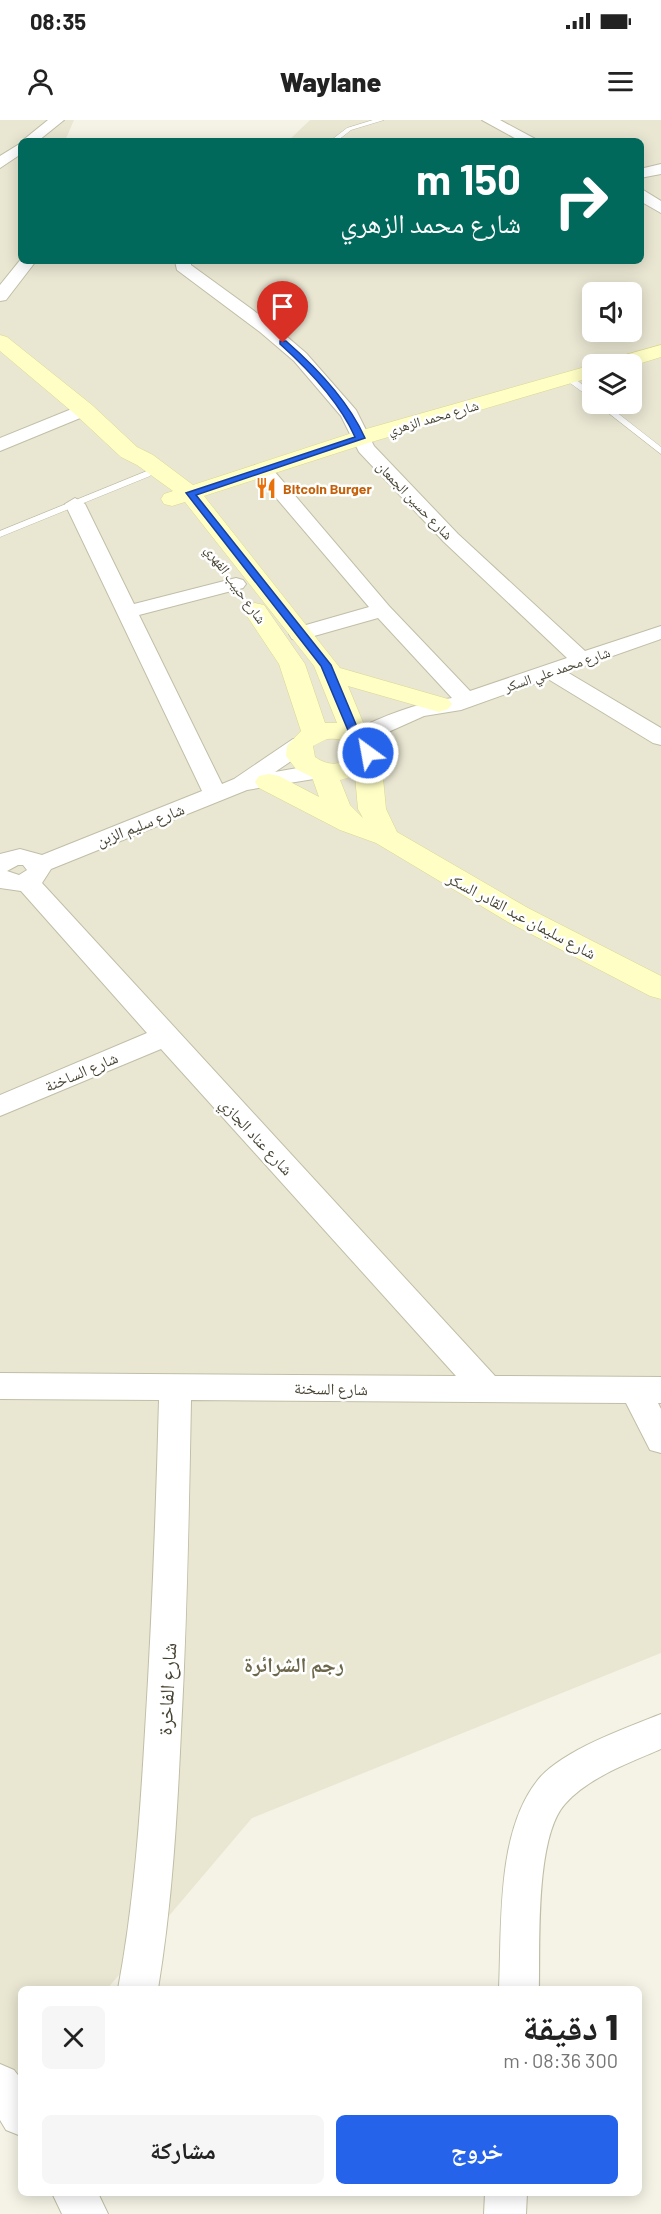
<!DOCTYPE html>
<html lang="ar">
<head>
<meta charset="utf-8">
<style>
	:root { --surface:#fff; --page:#f6f6f6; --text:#222; --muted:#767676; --accent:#2563eb }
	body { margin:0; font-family:Barlow,"Noto Naskh Arabic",sans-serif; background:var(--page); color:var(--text); direction:rtl; height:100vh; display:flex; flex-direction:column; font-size:22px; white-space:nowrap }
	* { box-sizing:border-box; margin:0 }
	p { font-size:20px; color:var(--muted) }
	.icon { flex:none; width:33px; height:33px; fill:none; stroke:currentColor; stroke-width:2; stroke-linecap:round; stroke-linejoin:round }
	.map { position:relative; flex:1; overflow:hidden; direction:ltr }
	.sheet { position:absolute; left:18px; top:1866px; width:624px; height:210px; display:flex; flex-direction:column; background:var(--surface); border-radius:9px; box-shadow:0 3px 15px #0003; direction:rtl }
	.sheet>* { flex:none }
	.top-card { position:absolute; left:18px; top:18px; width:626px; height:126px; border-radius:9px; box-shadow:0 3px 15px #0003; direction:rtl; background:#00695c; color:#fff; overflow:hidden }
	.tools { position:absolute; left:582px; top:162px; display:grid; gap:12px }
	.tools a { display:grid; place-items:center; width:60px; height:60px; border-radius:9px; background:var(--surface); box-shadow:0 3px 15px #0003; font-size:30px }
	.pin { position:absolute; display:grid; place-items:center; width:51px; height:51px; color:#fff; margin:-62px -26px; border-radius:50% 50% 50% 0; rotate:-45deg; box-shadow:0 0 6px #0007 }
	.pin .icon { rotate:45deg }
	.me { position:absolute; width:66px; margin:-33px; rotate:328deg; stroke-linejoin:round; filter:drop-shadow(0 0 4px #0008) }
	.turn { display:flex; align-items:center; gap:21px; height:126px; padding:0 24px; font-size:27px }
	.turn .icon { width:78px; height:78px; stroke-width:2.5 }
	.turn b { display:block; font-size:42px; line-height:51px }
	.round { display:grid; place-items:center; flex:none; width:63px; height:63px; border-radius:9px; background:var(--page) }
	.headline { display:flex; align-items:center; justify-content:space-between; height:102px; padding:0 24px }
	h1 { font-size:36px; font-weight:800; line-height:45px }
	.action { display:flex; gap:12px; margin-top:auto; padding:12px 24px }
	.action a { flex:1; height:69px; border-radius:9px; background:var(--accent); color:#fff; font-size:24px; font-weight:800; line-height:69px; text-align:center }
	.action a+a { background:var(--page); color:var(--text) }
	.status { display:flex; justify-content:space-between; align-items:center; height:42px; padding:0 30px; background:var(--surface); direction:ltr }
	.status svg { height:16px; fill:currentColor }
	header { display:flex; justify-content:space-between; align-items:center; height:78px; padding:0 24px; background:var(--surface); font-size:27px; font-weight:800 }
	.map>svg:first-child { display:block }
	.residential { fill:#e9e7d2; fill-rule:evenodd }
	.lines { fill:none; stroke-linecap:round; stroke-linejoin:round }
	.lane-casing { stroke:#c1bea7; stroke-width:1 }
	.street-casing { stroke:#c1bea7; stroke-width:2 }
	.secondary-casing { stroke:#d9d690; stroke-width:1 }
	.lane { fill:#fff; fill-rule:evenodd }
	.street { fill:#fff; fill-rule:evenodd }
	.secondary { fill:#fffec5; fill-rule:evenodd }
	.route { fill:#2563eb; stroke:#184099; stroke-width:1.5 }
	.labels { text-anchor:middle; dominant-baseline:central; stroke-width:5; stroke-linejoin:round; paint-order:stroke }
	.far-street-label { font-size:14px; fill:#484434; stroke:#fff }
	.far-food-label { font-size:14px; font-weight:bold; fill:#c56008; stroke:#fff; text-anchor:start }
	.street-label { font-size:16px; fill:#484434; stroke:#fff }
	.near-street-label { font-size:20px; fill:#484434; stroke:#fff }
	.near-neighbourhood-label { font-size:21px; font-weight:bold; fill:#6c664a; stroke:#fff }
</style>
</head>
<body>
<div class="status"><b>08:35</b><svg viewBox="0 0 49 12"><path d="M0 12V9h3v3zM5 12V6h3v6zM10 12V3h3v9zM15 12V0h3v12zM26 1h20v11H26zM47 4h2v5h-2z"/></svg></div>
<header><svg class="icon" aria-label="menu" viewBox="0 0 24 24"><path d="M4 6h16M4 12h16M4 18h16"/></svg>Waylane<svg class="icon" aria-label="person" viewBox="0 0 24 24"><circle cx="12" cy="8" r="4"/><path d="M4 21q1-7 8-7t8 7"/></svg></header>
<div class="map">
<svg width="661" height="2094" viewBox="0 0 661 2094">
	<rect width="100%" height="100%" fill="#f4f3e5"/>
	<!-- residential -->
	<path class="residential" d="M 0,0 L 74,0 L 65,21 L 21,21 L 21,141 L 640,141 L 640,21 L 288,21 L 310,0 L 661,0 L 661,1533 L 252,1698 L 107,1869 L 21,1869 L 21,1970 L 0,1995 ZM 592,172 L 632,172 L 632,212 L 592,212 ZM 592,244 L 632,244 L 632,284 L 592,284 Z"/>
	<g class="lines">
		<defs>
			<path id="lane" d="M 373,0 L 384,0 L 351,10 L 337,21 L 330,21 L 347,8 Z
				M 566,256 L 572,256 L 592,273 L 592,279 L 566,260 Z
				M 597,284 L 606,284 L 661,327 L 661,334 Z
				M 147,351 L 152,354 L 150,356 L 0,417 L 0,411 Z"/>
			<path id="street" d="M 48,0 L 64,0 L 38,21 L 22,21 Z
				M 482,0 L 500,0 L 539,21 L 520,21 Z
				M 21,23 L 21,34 L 0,48 L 0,36 Z
				M 661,44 L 661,54 L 640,58 L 640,49 Z
				M 640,68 L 661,81 L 661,93 L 640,81 Z
				M 21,139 L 36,141 L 6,180 L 0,181 L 0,165 Z
				M 175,141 L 191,141 L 191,145 L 272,204 L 306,233 L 356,290 L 374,326 L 458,414 L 585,531 L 661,506 L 661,519 L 567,552 L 661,608 L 661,625 L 653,623 L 548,559 L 461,590 L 424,596 L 366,622 L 350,622 L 347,617 L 350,612 C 384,596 415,583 452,578 L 378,498 L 300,520 L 292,519 L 289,514 L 292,509 L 369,487 L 255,353 L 252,349 L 255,345 L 269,345 L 389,486 L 470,571 L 567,538 L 444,422 L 359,332 L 341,296 L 294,241 L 260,212 L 177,150 Z
				M 84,284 L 93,290 L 90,294 L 0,331 L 0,318 Z
				M 75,378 L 85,384 L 134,484 L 236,458 L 243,460 L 246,464 L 243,468 L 139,495 L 222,664 L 234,659 L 293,619 L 309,619 L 312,624 L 309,629 L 275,652 L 320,644 L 328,646 L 332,651 L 328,656 L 320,658 L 247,670 L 51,749 L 42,763 L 495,1256 L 661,1257 L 661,1283 L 658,1283 L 661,1289 L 661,1333 L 650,1330 L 626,1283 L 191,1280 C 189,1391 187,1501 181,1611 C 177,1698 172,1784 158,1869 L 118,1869 C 134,1784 140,1698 145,1611 C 152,1501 156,1390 159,1280 L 0,1279 L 0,1253 L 456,1256 L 161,929 L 0,996 L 0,975 L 147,913 L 21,771 L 0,768 L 0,734 L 20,729 L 42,735 L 202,671 L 65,384 ZM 18,745 L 23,745 L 27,750 L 19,755 L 7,751 Z
				M 661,1594 L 661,1629 C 629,1643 589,1657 565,1684 C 535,1717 540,1824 539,1869 L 499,1869 C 502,1806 496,1713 537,1661 C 560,1631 626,1608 661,1594 Z
				M 0,1944 L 14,1950 L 21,1959 L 21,2016 L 6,2010 L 0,2000 Z
				M 52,2073 L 98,2073 L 108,2094 L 62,2094 Z
				M 485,2073 L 527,2073 L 526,2094 L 484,2094 Z"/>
			<path id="secondary" d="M 0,215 L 7,217 L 92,285 L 137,327 L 153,335 L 193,365 L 352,313 L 592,245 L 592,257 L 368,323 L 204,376 L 340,548 L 448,579 L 452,584 L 448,589 L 439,592 L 348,566 L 367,612 L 380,627 L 386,689 L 397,712 L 528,788 L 661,856 L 661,879 L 650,876 L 508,802 L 376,723 L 340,710 L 259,668 L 255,662 L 259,656 L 269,654 L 279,656 L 319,677 L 312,657 L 296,649 L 286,636 L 287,626 L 301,611 L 279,544 L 243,490 L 246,485 L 255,483 L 264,485 L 305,544 L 325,603 L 337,603 L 314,546 L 185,382 L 172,386 L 164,384 L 161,379 L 164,374 L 173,371 L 137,345 L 121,337 L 76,295 L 0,231 ZM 327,619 C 338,618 345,620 354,627 L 353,636 C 340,646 328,646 315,637 L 313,626 ZM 355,656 L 358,689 L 363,698 L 350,685 L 340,660 Z
				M 661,225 L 661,237 L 632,246 L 604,244 L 607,240 Z"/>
		</defs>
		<!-- lane casing -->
		<use href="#lane" class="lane-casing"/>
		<!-- street casing -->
		<use href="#street" class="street-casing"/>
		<!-- secondary casing -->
		<use href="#secondary" class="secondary-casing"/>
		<!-- lane -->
		<use href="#lane" class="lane"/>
		<!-- street -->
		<use href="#street" class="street"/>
		<!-- secondary -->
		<use href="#secondary" class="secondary"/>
	</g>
	<!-- route -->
	<path class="route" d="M 280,221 L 286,221 C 317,248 348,280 365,318 L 196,375 L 331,545 L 360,614 L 368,619 L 374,633 L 368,636 L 364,635 L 359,623 L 350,615 L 321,546 L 186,373 L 355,317 C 339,281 309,250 280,224 Z"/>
	<!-- icons -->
	<defs>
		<symbol id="restaurant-bare" viewBox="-9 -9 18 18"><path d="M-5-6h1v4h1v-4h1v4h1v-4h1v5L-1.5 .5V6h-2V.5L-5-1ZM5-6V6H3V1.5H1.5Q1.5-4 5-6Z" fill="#e8710a" stroke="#fff" stroke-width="2.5" paint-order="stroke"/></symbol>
	</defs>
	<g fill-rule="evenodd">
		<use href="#restaurant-bare" x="251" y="353" width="30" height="30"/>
	</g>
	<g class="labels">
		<!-- far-street labels -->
		<g class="far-street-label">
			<text transform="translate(433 297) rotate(-16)">شارع محمد الزهري</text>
			<text transform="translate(415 380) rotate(46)">شارع حسين الجمعان</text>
			<text transform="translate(236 464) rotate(54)">شارع حبيب الفهري</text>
			<text transform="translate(557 549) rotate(-19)">شارع محمد علي السكر</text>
		</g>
		<!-- far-food labels -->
		<g class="far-food-label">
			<text x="283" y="368">Bitcoin Burger</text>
		</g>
		<!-- street labels -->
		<g class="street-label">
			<text transform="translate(140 704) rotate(-21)">شارع سليم الزبن</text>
			<text transform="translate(522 795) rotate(28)">شارع سليمان عبد القادر السكر</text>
			<text transform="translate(81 951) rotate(-23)">شارع الساخنة</text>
			<text transform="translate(257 1016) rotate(47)">شارع عناد الجازي</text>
			<text transform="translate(331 1268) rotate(1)">شارع السخنة</text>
		</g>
		<!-- near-street labels -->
		<g class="near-street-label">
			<text transform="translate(166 1569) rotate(-87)">شارع الفاخرة</text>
		</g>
		<!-- near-neighbourhood labels -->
		<g class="near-neighbourhood-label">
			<text x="294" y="1543">رجم الشرائرة</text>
		</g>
	</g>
</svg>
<div class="tools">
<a><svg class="icon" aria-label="sound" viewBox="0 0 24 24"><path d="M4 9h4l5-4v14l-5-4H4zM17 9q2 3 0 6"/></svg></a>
<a><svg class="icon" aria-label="layers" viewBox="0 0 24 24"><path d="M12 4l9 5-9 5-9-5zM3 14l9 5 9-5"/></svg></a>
</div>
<div class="pin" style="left:283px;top:223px;background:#d93025"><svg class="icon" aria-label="arrive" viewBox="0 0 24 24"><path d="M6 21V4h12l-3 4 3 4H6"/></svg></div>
<svg class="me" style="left:368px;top:633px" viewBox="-20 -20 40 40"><circle r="17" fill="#2563eb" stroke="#fff" stroke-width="3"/><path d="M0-11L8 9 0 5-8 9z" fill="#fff"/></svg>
<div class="top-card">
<div class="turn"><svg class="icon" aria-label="right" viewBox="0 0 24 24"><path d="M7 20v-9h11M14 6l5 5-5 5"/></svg><div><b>150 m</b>شارع محمد الزهري</div></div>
</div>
<section class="sheet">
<div class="headline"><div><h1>1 دقيقة</h1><p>300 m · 08:36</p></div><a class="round"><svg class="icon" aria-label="close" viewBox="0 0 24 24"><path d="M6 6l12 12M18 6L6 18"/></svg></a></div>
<div class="action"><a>خروج</a><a>مشاركة</a></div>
</section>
</div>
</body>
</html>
